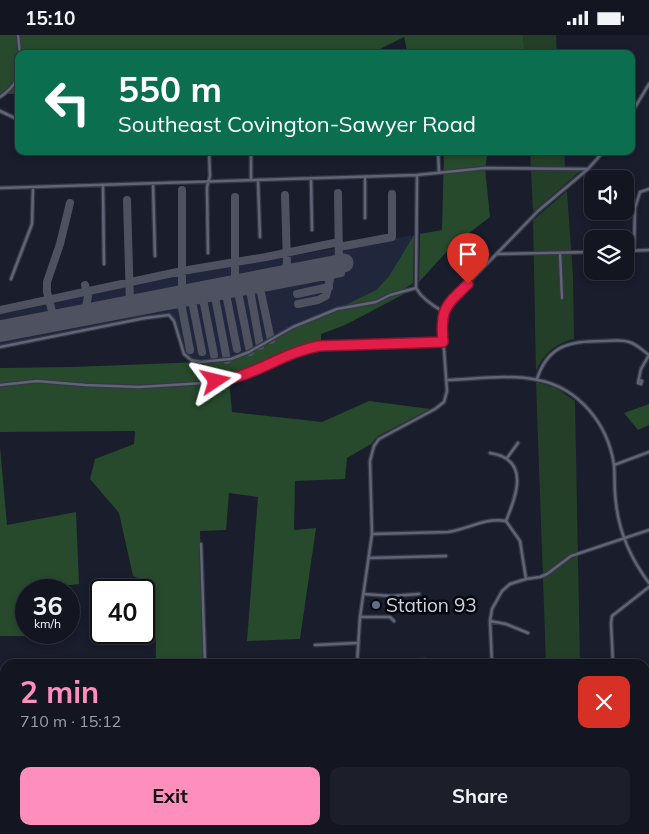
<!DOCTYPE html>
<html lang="en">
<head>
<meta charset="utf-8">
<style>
	:root { --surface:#131621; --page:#1c1f2a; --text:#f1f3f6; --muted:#9d9fa5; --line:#32353f; --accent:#fe8ebc }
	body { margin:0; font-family:Mulish,sans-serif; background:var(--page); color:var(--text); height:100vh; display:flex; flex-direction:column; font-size:19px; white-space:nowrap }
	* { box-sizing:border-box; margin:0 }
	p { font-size:16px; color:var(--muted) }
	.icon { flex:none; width:28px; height:28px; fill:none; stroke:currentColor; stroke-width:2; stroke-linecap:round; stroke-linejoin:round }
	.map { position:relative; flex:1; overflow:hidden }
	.details { position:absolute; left:0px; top:624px; width:650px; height:176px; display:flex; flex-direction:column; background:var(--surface); border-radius:15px 15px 0 0; box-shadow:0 2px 8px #0003,0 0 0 1px var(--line) }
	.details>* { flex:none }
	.hud { position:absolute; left:15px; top:15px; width:620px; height:105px; border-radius:10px; box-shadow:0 2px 8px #0003,0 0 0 1px var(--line); background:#0b6e4f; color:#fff; overflow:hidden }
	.buttons { position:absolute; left:584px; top:135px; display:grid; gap:10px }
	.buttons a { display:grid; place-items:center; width:50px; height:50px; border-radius:10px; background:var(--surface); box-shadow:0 2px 8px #0003,0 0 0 1px var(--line); font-size:25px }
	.speed { position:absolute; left:15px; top:544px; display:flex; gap:10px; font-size:25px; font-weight:700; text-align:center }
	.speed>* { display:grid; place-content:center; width:65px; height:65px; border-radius:50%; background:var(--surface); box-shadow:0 2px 8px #0003,0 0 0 1px var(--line); line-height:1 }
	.speed small { font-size:12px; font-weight:400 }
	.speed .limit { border:2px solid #111; border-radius:8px; background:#fff; color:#111 }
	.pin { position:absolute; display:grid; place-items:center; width:42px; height:42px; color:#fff; margin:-51px -21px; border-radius:50% 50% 50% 0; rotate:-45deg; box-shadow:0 0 5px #0007 }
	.pin .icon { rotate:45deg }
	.me { position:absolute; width:55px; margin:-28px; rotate:80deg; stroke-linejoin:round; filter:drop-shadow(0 0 4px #0008) }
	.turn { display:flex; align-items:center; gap:18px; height:105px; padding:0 20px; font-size:22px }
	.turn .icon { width:65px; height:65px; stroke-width:2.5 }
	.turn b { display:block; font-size:35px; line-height:42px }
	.round { display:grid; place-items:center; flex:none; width:52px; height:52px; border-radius:10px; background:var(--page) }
	.head { display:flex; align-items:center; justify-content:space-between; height:85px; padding:0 20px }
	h1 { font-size:30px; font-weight:700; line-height:38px; color:var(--accent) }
	.cta { display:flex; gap:10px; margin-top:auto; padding:10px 20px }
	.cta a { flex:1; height:58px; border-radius:10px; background:var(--accent); color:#111; font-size:20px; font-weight:700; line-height:58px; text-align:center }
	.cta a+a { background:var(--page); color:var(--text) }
	.status { display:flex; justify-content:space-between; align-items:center; height:35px; padding:0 25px; background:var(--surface); direction:ltr }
	.status svg { height:14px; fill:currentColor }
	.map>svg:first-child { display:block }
	.built { fill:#20263b }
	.green { fill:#243f28 }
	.forest { fill:#274a2c }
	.water { fill:#397582 }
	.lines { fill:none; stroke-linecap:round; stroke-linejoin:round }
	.taxiway { stroke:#4e5260; stroke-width:8 }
	.runway { stroke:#4e5260; stroke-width:19 }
	.minor-casing { stroke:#353844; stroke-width:5 }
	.tertiary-casing { stroke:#353844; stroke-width:5 }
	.minor { stroke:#5f6477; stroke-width:2.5 }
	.tertiary { stroke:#5f6477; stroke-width:2.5 }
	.route-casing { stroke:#92132f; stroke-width:12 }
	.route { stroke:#e11d48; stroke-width:9 }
	.service-dot { fill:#5c6f8a; stroke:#06070e; stroke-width:2 }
	.labels { text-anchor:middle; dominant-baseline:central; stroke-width:5; stroke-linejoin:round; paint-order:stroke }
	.poi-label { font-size:19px; fill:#ced2dc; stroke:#06070e; text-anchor:start }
</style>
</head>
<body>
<div class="status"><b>15:10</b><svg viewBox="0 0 49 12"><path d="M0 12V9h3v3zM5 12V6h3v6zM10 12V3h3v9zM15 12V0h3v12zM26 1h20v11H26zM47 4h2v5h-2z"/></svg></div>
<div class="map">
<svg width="649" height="799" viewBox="0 0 649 799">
	<rect width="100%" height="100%" fill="#191d2c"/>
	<!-- built -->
	<path class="built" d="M 414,200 L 389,241 L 376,255 L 250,317 L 231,324 L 201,327 L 191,325 L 184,319 L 174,286 L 169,280 L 145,283 L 0,313 L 0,276 L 176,240 Z
		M 465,795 L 548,795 L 548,799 L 465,799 Z"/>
	<!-- green -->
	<path class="green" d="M 523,0 L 556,0 L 557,19 L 525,19 Z
		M 530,116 L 564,116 L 565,132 L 585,132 L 533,177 Z
		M 567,156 L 573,241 L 574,304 C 556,308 544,318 536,336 L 533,185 Z
		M 536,347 L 556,353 L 575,366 L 580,629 L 546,629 Z
		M 552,795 L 584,795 L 586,799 L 552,799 Z"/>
	<!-- forest -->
	<path class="forest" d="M 0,0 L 523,0 L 525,19 L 408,19 L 404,2 L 370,19 L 19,19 L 19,59 L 0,59 Z
		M 444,116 L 488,116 L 485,133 L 490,182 L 451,212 L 419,247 L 420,199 L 442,195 Z
		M 414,200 L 413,248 L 403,255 L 404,259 L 345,290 L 321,299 L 321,309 C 285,312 262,335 229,344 L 232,377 L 322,387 L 369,366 L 430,374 L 378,401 L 371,409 L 347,423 L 345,444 L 295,446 L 294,495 L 316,493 L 300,604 L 247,606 L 258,462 L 229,458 L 226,495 L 200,496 L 205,628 L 156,629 L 155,550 L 133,541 L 119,478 L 90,444 L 95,424 L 134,409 L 135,396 L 0,397 L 0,333 L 72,332 L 201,327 L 231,324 L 250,317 L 293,292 L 337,274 L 376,255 L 389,241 Z
		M 649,369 L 649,390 L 638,395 L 624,378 Z
		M 0,412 L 7,490 L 76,477 L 79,549 L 26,555 L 26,598 L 32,598 L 32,601 L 0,601 Z"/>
	<!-- water -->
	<path class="water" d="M 84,795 L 139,795 L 138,799 L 73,799 L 75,796 L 82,797 Z"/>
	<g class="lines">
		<!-- taxiway -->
		<path class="taxiway" d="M 182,155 L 182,259
			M 235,162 L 235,249
			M 127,165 L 130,269
			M 339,212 L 392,202 L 392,159
			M 284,240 L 287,228 L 285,160
			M 260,253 L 271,305
			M 250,255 L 260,311
			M 238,257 L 250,317
			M 226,259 L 237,314
			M 297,259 L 329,252
			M 215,262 L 227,325
			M 158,264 L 171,270
			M 203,264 L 214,320
			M 192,266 L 202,317
			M 181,268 L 190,315
			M 298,269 L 318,265 L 326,261 L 331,240
			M 0,275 L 182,236 L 266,222 L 339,207
			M 85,278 L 88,261 L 85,250
			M 56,292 L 47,257 L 47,247 L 60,209 L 70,168
			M 0,303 L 341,238 L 339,229 L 338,158"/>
		<!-- runway -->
		<path class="runway" d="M 0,295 L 344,228"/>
		<defs>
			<path id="minor" d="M 18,0 L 20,19
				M 0,62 C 10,55 16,49 19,37
				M 0,76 L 19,85
				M 251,116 L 251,145
				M 438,116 L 439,137
				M 417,140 L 416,253 C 422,264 433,271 444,277
				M 365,142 L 365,183
				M 311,143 L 312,195
				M 258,145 L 260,202
				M 153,148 L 155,221
				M 103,150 L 104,229
				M 0,153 L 417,140 L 485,133 L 588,134
				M 625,216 L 649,215
				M 629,216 L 629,234
				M 634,216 L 635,173 L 640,157 L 649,154
				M 208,218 L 207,152 L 210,141 L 209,116
				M 560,218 L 562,263
				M 498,219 L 592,217
				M 11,244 L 32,189 L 33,152
				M 0,312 L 145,283 L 169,280 L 174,286 L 184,319 L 191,325 L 201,327 L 231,324 L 249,317 L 293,292 L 337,274 L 376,267 L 390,260 L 416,253
				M 537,344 C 548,310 570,306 602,306 C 610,306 621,304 629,307 C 637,309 643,316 649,320
				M 446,345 C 476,344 508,339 538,345 C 579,353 608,389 614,430 C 615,442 614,455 616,468 C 619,497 631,524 649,548
				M 639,345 L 642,346 L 641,349 L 638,348 L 641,334 L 649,320
				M 490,418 C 531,424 516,461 506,486 L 520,506 L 526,544
				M 507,423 L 518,408
				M 614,430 L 649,417
				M 372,499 L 448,497 C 469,494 485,482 506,486
				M 201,509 L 205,629
				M 369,523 L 446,521
				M 364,559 L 391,561 L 419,559
				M 360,582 L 390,582 L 394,586
				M 490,586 L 506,589 L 528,598
				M 315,610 L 357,608
				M 357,629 L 425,625
				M 492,629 L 490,586 L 492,574 L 502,556 L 510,549 L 526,544 L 540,542 L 547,539 L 571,521 L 649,495
				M 613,629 L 611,588 L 612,581 L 649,552
				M 645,644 L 649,645
				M 0,663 L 5,663
				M 645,754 L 649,755
				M 165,795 L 165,798
				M 272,795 L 272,796
				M 636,795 L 636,799"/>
			<path id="tertiary" d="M 631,79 L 649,49
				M 0,350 L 37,346 L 85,350 L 139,352 L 204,348 L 240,342 L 291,319 L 304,314 L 319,311 L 443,307
				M 357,629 L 360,582 L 372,499 L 370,426 L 374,411 L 379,404 L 435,374 L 444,367 L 447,356 L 442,287 L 444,277 L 449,268 L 538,176 L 588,134 L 604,116
				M 401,795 L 403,799"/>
		</defs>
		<!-- minor casing -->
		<use href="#minor" class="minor-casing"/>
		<!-- tertiary casing -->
		<use href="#tertiary" class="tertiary-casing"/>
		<!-- minor -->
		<use href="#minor" class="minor"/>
		<!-- tertiary -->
		<use href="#tertiary" class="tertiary"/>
	</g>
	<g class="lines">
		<defs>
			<path id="route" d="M 216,346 C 255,342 281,318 319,311 L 443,307 C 440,274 445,271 468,249"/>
		</defs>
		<!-- route casing -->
		<use href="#route" class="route-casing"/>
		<!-- route -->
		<use href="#route" class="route"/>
	</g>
	<!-- markers -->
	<circle class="service-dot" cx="376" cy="570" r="5"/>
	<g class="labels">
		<!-- poi labels -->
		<g class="poi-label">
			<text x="386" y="570">Station 93</text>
		</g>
	</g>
</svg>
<div class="buttons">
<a><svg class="icon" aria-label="sound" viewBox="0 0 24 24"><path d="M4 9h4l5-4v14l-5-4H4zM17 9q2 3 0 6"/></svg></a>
<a><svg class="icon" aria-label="layers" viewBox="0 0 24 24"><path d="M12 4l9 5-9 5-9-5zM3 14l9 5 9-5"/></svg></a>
</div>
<div class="speed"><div>36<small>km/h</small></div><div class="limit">40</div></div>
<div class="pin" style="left:468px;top:249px;background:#d93025"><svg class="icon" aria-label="arrive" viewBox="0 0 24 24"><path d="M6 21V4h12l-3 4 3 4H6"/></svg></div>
<svg class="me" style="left:216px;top:346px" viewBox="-20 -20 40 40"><path d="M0-17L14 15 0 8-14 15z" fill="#e11d48" stroke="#fff" stroke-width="4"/></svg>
<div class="hud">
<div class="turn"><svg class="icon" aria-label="left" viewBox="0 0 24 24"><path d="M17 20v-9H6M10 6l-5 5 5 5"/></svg><div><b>550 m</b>Southeast Covington-Sawyer Road</div></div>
</div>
<section class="details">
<div class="head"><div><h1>2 min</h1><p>710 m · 15:12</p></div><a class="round" style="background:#d93025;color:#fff"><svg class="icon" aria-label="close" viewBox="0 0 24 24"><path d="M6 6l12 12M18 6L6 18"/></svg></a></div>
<div class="cta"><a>Exit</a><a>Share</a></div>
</section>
</div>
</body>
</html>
